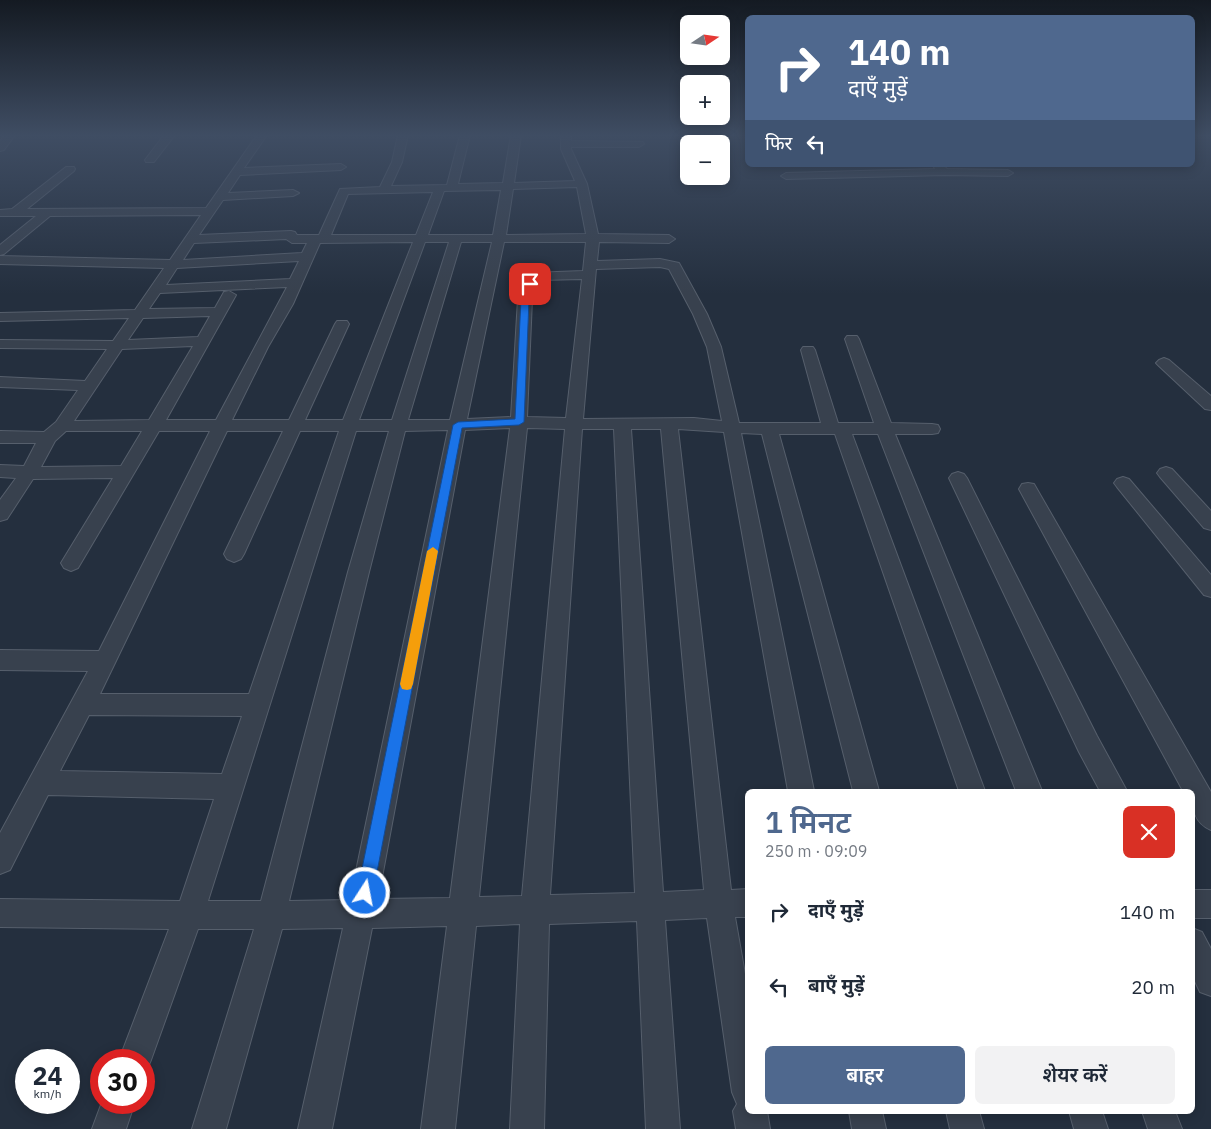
<!DOCTYPE html>
<html lang="hi">
<head>
<meta charset="utf-8">
<style>
	:root { --surface:#fff; --page:#f2f2f3; --text:#1f2937; --muted:#747a83; --accent:#4f688e }
	body { margin:0; font-family:"IBM Plex Sans","Noto Sans Devanagari",sans-serif; background:var(--page); color:var(--text); height:100vh; display:flex; flex-direction:column; font-size:19px; white-space:nowrap }
	* { box-sizing:border-box; margin:0 }
	p { font-size:16px; color:var(--muted) }
	.icon { flex:none; width:28px; height:28px; fill:none; stroke:currentColor; stroke-width:2; stroke-linecap:round; stroke-linejoin:round }
	.map { position:relative; flex:1; overflow:hidden }
	.side { position:absolute; left:745px; top:789px; width:450px; height:325px; display:flex; flex-direction:column; background:var(--surface); border-radius:8px; box-shadow:0 2px 12px #0003 }
	.side>* { flex:none }
	.banner { position:absolute; left:745px; top:15px; width:450px; height:152px; border-radius:8px; box-shadow:0 2px 12px #0003; background:#4f688e; color:#fff; overflow:hidden }
	.needle { width:32px; rotate:77deg }
	.buttons { position:absolute; left:680px; top:15px; display:grid; gap:10px }
	.buttons a { display:grid; place-items:center; width:50px; height:50px; border-radius:8px; background:var(--surface); box-shadow:0 2px 12px #0003; font-size:25px }
	.speed { position:absolute; left:15px; top:1049px; display:flex; gap:10px; font-size:25px; font-weight:700; text-align:center }
	.speed>* { display:grid; place-content:center; width:65px; height:65px; border-radius:50%; background:var(--surface); box-shadow:0 2px 12px #0003; line-height:1 }
	.speed small { font-size:12px; font-weight:400 }
	.speed .limit { border:8px solid #d22; background:#fff; color:#111 }
	.pin { position:absolute; display:grid; place-items:center; width:42px; height:42px; color:#fff; margin:-21px; border-radius:10px; box-shadow:0 2px 8px #0006 }
	.me { position:absolute; width:55px; margin:-28px; rotate:11deg; stroke-linejoin:round; filter:drop-shadow(0 0 4px #0008) }
	.turn { display:flex; align-items:center; gap:18px; height:105px; padding:0 20px; font-size:22px }
	.turn .icon { width:65px; height:65px; stroke-width:2.5 }
	.turn b { display:block; font-size:35px; line-height:42px }
	.then { display:flex; align-items:center; height:48px; padding:0 20px; background:#0003; gap:10px; font-size:19px }
	.round { display:grid; place-items:center; flex:none; width:52px; height:52px; border-radius:8px; background:var(--page) }
	.head { display:flex; align-items:center; justify-content:space-between; height:85px; padding:0 20px }
	h1 { font-size:30px; font-weight:600; line-height:38px; color:var(--accent) }
	.cta { display:flex; gap:10px; margin-top:auto; padding:10px 20px }
	.cta a { flex:1; height:58px; border-radius:8px; background:var(--accent); color:#fff; font-size:20px; font-weight:600; line-height:58px; text-align:center }
	.cta a+a { background:var(--page); color:var(--text) }
	ul { padding:0; list-style:none }
	li { display:flex; align-items:center; gap:15px; height:75px; padding:0 20px }
	li div { flex:1 }
	li b { display:block; font-size:19px }
	li em { font-style:normal }
	.map>svg:first-child { display:block }
	.lines { fill:none; stroke-linecap:round; stroke-linejoin:round }
	.street-casing { stroke:#565f6c; stroke-width:2 }
	.street { fill:#38414e; fill-rule:evenodd }
	.route { fill:#1a73e8; stroke:#114b97 }
	.slow { fill:#f59e0b }
</style>
</head>
<body>
<div class="map">
<svg width="1211" height="1129" viewBox="0 0 1211 1129">
	<rect width="100%" height="100%" fill="#242f3e"/>
	<g class="lines">
		<defs>
			<path id="street" d="M 5,135 L 15,135 L 4,150 L 0,151 L 0,141 Z
				M 164,135 L 175,135 L 154,162 L 146,162 L 145,160 Z
				M 257,135 L 267,135 L 244,168 L 341,164 L 346,167 L 341,170 L 240,175 L 228,193 L 293,190 L 299,193 L 293,196 L 223,200 L 199,235 L 291,231 L 295,232 L 297,235 L 319,235 L 340,189 L 380,187 L 392,162 L 398,135 L 408,135 L 402,162 L 391,186 L 447,185 L 460,135 L 470,135 L 458,184 L 503,183 L 511,135 L 521,135 L 514,183 L 575,181 L 561,149 L 561,135 L 571,135 L 571,141 L 643,142 L 644,144 L 639,147 L 571,147 L 571,149 L 587,184 L 598,234 L 669,235 L 675,239 L 669,243 L 599,242 L 597,261 L 660,259 L 679,263 L 707,314 L 721,347 L 739,423 L 821,423 L 801,350 L 803,347 L 813,347 L 815,350 L 838,423 L 874,423 L 845,339 L 847,336 L 857,336 L 859,339 L 891,423 L 932,424 L 938,425 L 940,429 L 938,433 L 932,434 L 895,434 L 1042,791 L 1016,791 L 878,434 L 852,434 L 985,791 L 959,791 L 835,434 L 779,434 L 879,791 L 853,791 L 762,434 L 741,433 L 814,791 L 788,791 L 724,432 L 678,429 L 731,890 L 748,889 L 748,917 L 735,917 L 748,991 L 748,1111 L 767,1111 L 770,1129 L 736,1129 L 733,1111 L 737,1104 L 732,1092 L 707,918 L 665,920 L 680,1129 L 646,1129 L 637,921 L 549,924 L 544,1129 L 510,1129 L 520,924 L 476,926 L 455,1129 L 421,1129 L 447,926 L 372,928 L 332,1129 L 298,1129 L 343,928 L 282,929 L 226,1129 L 192,1129 L 254,929 L 198,929 L 151,1060 L 146,1071 L 144,1072 L 144,1060 L 119,1060 L 169,929 L 0,927 L 0,899 L 180,901 L 214,799 L 48,795 L 10,870 L 0,874 L 0,833 L 88,671 L 0,670 L 0,650 L 99,651 L 210,431 L 159,431 L 78,568 L 71,571 L 64,568 L 61,563 L 113,478 L 33,479 L 7,519 L 0,521 L 0,500 L 16,478 L 0,477 L 0,465 L 24,466 L 36,443 L 0,443 L 0,431 L 44,432 L 56,422 L 78,390 L 0,387 L 0,377 L 85,381 L 107,349 L 0,348 L 0,340 L 113,341 L 129,318 L 0,321 L 0,313 L 135,310 L 164,268 L 0,264 L 0,256 L 170,260 L 201,215 L 50,216 L 4,254 L 0,255 L 0,245 L 36,216 L 0,216 L 0,210 L 12,209 L 66,167 L 74,167 L 75,169 L 74,171 L 27,209 L 206,208 ZM 577,187 L 586,234 L 506,235 L 513,189 ZM 501,190 L 493,235 L 428,235 L 444,191 ZM 433,192 L 416,235 L 331,235 L 348,194 ZM 286,239 L 292,243 L 307,243 L 302,253 L 183,260 L 194,243 ZM 413,242 L 343,420 L 305,420 L 349,324 L 347,321 L 337,321 L 335,324 L 289,420 L 232,420 L 268,347 L 293,304 L 320,243 ZM 425,242 L 449,242 L 392,420 L 359,420 ZM 461,242 L 492,242 L 450,420 L 408,420 ZM 504,242 L 586,242 L 583,271 L 531,273 L 523,284 L 518,299 L 511,417 L 467,419 ZM 299,261 L 290,279 L 166,285 L 177,268 ZM 660,267 L 669,269 L 693,314 L 707,347 L 722,421 L 694,418 L 583,419 L 596,269 ZM 582,279 L 566,418 L 527,417 L 532,299 L 540,280 ZM 287,287 L 216,420 L 166,420 L 236,295 L 229,291 L 224,292 L 215,308 L 149,309 L 160,293 ZM 210,316 L 198,337 L 128,340 L 143,318 ZM 193,346 L 149,420 L 74,421 L 122,349 ZM 510,428 L 450,898 L 378,899 L 465,430 ZM 527,428 L 565,429 L 522,896 L 479,897 ZM 582,429 L 614,429 L 635,893 L 550,895 ZM 631,429 L 661,429 L 704,890 L 663,892 ZM 448,430 L 350,900 L 289,901 L 369,572 L 405,431 ZM 66,431 L 142,431 L 121,466 L 41,467 L 55,441 ZM 227,431 L 283,431 L 224,554 L 227,559 L 234,562 L 241,559 L 244,554 L 300,431 L 339,431 L 249,694 L 100,694 ZM 356,431 L 389,431 L 348,572 L 261,901 L 208,901 ZM 89,715 L 242,716 L 222,774 L 60,771 Z
				M 933,165 L 943,165 L 947,169 L 1008,170 L 1013,173 L 1008,176 L 945,175 L 786,179 L 781,176 L 786,173 L 935,169 Z
				M 1164,358 L 1169,360 L 1211,396 L 1211,410 L 1205,409 L 1159,366 L 1156,363 L 1159,360 Z
				M 1166,467 L 1172,469 L 1211,511 L 1211,530 L 1204,528 L 1160,477 L 1157,473 L 1160,469 Z
				M 958,472 L 964,474 L 967,478 L 1097,736 L 1127,791 L 1100,791 L 1079,752 L 949,478 L 952,474 Z
				M 1123,477 L 1129,479 L 1211,575 L 1211,597 L 1204,595 L 1117,487 L 1114,483 L 1117,479 Z
				M 1028,483 L 1034,484 L 1211,792 L 1211,830 C 1194,823 1192,808 1192,791 L 1183,791 L 1019,489 L 1022,484 Z
				M 1192,890 L 1211,890 L 1211,918 L 1192,918 Z
				M 1192,928 L 1202,932 L 1211,949 L 1211,996 L 1200,992 L 1192,975 Z
				M 102,1102 L 135,1102 L 126,1129 L 92,1129 Z
				M 849,1111 L 882,1111 L 886,1129 L 852,1129 Z
				M 946,1111 L 979,1111 L 984,1129 L 950,1129 Z
				M 1069,1111 L 1102,1111 L 1108,1129 L 1074,1129 Z
				M 1142,1111 L 1175,1111 L 1182,1129 L 1148,1129 Z"/>
		</defs>
		<!-- street casing -->
		<use href="#street" class="street-casing"/>
		<!-- street -->
		<use href="#street" class="street"/>
	</g>
	<!-- sky -->
	<linearGradient id="sky" x2="0" y2="1"><stop stop-color="#141a22"/><stop offset="0.46" stop-color="#3f4d63"/><stop offset="1" stop-color="#3f4d63" stop-opacity="0"/></linearGradient>
	<rect width="1211" height="294" fill="url(#sky)"/>
	<!-- route -->
	<path class="route" d="M 528,282 L 534,284 L 529,300 L 524,422 L 519,425 L 462,428 L 373,893 L 371,899 L 365,901 L 360,899 L 357,893 L 453,425 L 458,422 L 515,419 L 521,300 Z"/>
	<!-- slow -->
	<path class="slow" d="M 433,547 L 438,551 L 413,684 L 411,689 L 407,690 L 402,689 L 400,684 L 427,551 Z"/>
</svg>
<div class="buttons">
<a><svg class="needle" viewBox="-14 -14 28 28"><path d="M0-13l5 13h-10z" fill="#e53935"/><path d="M0 13l5-13h-10z" fill="#747a83"/></svg></a>
<a>+</a>
<a>−</a>
</div>
<div class="speed"><div>24<small>km/h</small></div><div class="limit">30</div></div>
<div class="pin" style="left:530px;top:284px;background:#d93025"><svg class="icon" aria-label="arrive" viewBox="0 0 24 24"><path d="M6 21V4h12l-3 4 3 4H6"/></svg></div>
<svg class="me" style="left:365px;top:893px" viewBox="-20 -20 40 40"><circle r="17" fill="#1a73e8" stroke="#fff" stroke-width="3"/><path d="M0-11L8 9 0 5-8 9z" fill="#fff"/></svg>
<div class="banner">
<div class="turn"><svg class="icon" aria-label="right" viewBox="0 0 24 24"><path d="M7 20v-9h11M14 6l5 5-5 5"/></svg><div><b>140 m</b>दाएँ मुड़ें</div></div>
<div class="then">फिर<svg class="icon" aria-label="left" viewBox="0 0 24 24"><path d="M17 20v-9H6M10 6l-5 5 5 5"/></svg></div>
</div>
<section class="side">
<div class="head"><div><h1>1 मिनट</h1><p>250 m · 09:09</p></div><a class="round" style="background:#d93025;color:#fff"><svg class="icon" aria-label="close" viewBox="0 0 24 24"><path d="M6 6l12 12M18 6L6 18"/></svg></a></div>
<ul>
<li><svg class="icon" aria-label="right" viewBox="0 0 24 24"><path d="M7 20v-9h11M14 6l5 5-5 5"/></svg><div><b>दाएँ मुड़ें</b></div><em>140 m</em></li>
<li><svg class="icon" aria-label="left" viewBox="0 0 24 24"><path d="M17 20v-9H6M10 6l-5 5 5 5"/></svg><div><b>बाएँ मुड़ें</b></div><em>20 m</em></li>
</ul>
<div class="cta"><a>बाहर</a><a>शेयर करें</a></div>
</section>
</div>
</body>
</html>
